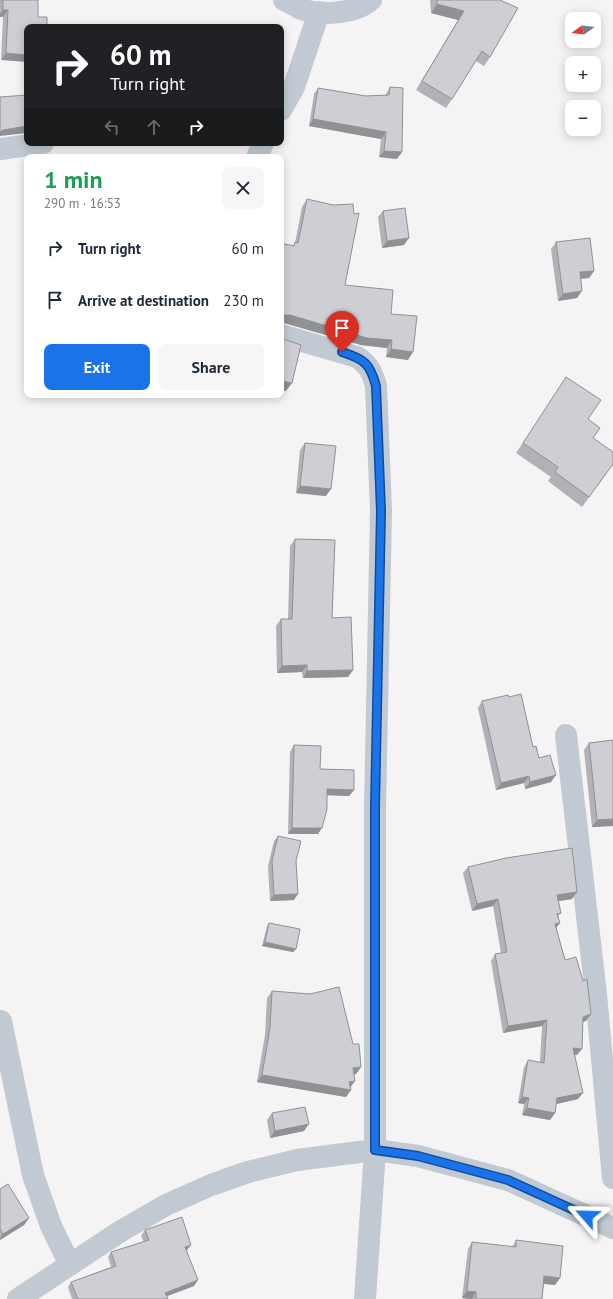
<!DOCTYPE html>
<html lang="en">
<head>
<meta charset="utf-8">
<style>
	:root { --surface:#fff; --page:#f6f6f7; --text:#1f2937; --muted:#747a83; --accent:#1a73e8 }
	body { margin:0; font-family:"PT Sans",sans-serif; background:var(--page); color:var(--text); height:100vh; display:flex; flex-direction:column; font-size:15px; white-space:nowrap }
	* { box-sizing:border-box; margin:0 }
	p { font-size:13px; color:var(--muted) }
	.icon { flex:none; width:22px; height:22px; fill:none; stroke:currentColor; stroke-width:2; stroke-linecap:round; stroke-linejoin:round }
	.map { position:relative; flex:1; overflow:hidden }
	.details { position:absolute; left:24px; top:154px; width:260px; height:244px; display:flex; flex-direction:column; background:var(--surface); border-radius:8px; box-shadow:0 2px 10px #0003 }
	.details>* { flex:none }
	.banner { position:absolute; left:24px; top:24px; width:260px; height:122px; border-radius:8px; box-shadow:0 2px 10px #0003; background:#202124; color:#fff; overflow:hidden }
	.needle { width:26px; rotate:255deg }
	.controls { position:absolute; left:565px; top:12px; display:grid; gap:8px }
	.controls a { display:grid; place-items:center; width:36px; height:36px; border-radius:8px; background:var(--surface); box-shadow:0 2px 10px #0003; font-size:20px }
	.pin { position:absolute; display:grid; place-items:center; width:34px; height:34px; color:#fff; margin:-41px -17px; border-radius:50% 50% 50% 0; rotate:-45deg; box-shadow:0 0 4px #0007 }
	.pin .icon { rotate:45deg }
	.me { position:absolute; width:44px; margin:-22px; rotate:295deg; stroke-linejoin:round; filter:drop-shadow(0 0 3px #0008) }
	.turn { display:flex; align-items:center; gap:14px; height:84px; padding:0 20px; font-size:18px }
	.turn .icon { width:52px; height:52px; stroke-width:2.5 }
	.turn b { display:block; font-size:28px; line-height:34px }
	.lanes { display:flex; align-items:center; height:38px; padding:0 20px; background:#0003; justify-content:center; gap:20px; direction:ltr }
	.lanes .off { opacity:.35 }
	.round { display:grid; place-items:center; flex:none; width:42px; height:42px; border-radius:8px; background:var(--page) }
	.headline { display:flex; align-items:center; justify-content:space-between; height:68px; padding:0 20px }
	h1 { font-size:24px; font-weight:800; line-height:30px; color:#1e9e55 }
	.action { display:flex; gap:8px; margin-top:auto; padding:8px 20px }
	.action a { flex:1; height:46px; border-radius:8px; background:var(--accent); color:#fff; font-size:16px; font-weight:800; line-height:46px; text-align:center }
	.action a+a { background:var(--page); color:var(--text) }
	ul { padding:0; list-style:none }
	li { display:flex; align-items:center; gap:12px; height:52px; padding:0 20px }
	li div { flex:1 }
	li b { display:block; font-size:15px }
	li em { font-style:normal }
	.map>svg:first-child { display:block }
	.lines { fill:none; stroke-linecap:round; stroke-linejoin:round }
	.minor { stroke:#c1cad2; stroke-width:22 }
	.wall { fill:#b0b2b7 }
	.shaded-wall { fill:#909195 }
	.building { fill:#cdcfd5; stroke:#909195 }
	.route-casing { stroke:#114b97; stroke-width:10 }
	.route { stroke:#1a73e8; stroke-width:7 }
</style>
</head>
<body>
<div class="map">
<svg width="613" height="1299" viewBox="0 0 613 1299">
	<rect width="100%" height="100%" fill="#f5f3f3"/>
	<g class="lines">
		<!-- minor -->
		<path class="minor" d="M 284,0 C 290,3 296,6 301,9 C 320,16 355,14 371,0
			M 281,110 L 294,87 L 319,12
			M 0,149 L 43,143
			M 257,157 L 263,143
			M 281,335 L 357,357 C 369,365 372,372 376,386 L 381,511 L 375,807 L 375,1150 L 365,1299
			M 566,735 L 596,994 L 613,1178
			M 1,1021 L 33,1175 L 51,1226 L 70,1265
			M 18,1299 L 121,1231 L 166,1205 L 211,1185 L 248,1172 L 297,1160 L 375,1150 L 418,1156 L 508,1180 L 613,1228"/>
	</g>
	<!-- wall -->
	<path class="wall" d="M 0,0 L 38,0 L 38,17 L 1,60 L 3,17 L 0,17 Z
		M 430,0 L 500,0 L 490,57 L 484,66 L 476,61 L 452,99 L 446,108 L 416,90 L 458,20 L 431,13 Z
		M 390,87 L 397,159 L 379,157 L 381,139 L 309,126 L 314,94 L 318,88 L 366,96 L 385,95 L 386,94 Z
		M 307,199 L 345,285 L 391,314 L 408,360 L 386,357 L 387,348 L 361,345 L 284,323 L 293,246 L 295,243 L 302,207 Z
		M 383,211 L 404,245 L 382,248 L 378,217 Z
		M 556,242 L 594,271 L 589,278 L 581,279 L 577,298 L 558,301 L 551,249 Z
		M 560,387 L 588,419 L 593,438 L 613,464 L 582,507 L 548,481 L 551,477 L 516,453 Z
		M 305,443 L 326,496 L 296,493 L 300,450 Z
		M 295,539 L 332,618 L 353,670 L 348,677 L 303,678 L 302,672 L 277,673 L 276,626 L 281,619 L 288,619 L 290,546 Z
		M 509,697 L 539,758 L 551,782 L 525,789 L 524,783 L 496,790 L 478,708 L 482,701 Z
		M 613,740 L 613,826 L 592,827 L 584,750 L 589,743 Z
		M 294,745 L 320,769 L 354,790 L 349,796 L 327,795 L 318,834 L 288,834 L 290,752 Z
		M 278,836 L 296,861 L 294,900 L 270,901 L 268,866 L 274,841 Z
		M 468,867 L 572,899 L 558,901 L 561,913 L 558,916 L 560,923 L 556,928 L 565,960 L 586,1021 L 583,1022 L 577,1055 L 575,1055 L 578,1099 L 556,1104 L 555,1113 L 550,1120 L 522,1115 L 524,1104 L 518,1103 L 524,1067 L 528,1060 L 540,1062 L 542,1026 L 503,1033 L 491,961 L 495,954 L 501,953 L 493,906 L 472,911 L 463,873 Z
		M 269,923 L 296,949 L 293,952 L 262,946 L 267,926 Z
		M 272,991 L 353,1044 L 361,1067 L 356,1074 L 354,1074 L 350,1087 L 346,1097 L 257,1082 L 265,1035 L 267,998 Z
		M 272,1113 L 304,1131 L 270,1138 L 267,1120 Z
		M 0,1189 L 29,1218 L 24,1225 L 0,1240 Z
		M 145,1230 L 187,1250 L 194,1286 L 167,1296 L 168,1299 L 72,1299 L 68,1287 L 71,1282 L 111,1267 L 108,1257 L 111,1252 L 144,1242 L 141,1236 Z
		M 516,1240 L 560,1278 L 555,1285 L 544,1284 L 542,1299 L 468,1299 L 462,1298 L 468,1249 L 472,1242 L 512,1247 Z"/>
	<!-- shaded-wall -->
	<path class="shaded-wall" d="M 437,4 L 464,11 L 458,20 L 431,13 Z
		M 3,10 L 8,10 L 3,17 L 0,17 L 0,14 Z
		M 6,53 L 27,55 L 27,62 L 1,60 Z
		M 313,119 L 386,132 L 381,139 L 309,126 Z
		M 27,126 L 27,133 L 0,136 L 0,132 L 3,130 Z
		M 384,151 L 402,152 L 397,159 L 379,157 Z
		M 409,238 L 404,245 L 382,248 L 387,241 Z
		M 594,271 L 589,278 L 575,279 L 580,272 Z
		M 582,291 L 577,298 L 558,301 L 563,294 Z
		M 283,315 L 290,315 L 392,340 L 387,348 L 361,345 L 284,323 L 281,323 L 281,317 Z
		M 391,349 L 413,352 L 408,360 L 386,357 Z
		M 281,381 L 292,383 L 286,391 L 281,390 Z
		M 300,486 L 331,489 L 326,496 L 296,493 Z
		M 307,665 L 302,672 L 277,673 L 282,666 Z
		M 353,670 L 348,677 L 303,678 L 307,671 Z
		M 556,775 L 551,782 L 525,789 L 530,782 Z
		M 529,776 L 524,783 L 496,790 L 501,783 Z
		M 327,789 L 354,790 L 349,796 L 322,795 Z
		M 613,819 L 613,826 L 592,827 L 597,820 Z
		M 292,828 L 322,828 L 318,834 L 288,834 Z
		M 577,892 L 572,899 L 552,902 L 557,895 Z
		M 298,894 L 294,900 L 270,901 L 274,895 Z
		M 498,899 L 493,906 L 472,911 L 477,904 Z
		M 560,923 L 555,929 L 555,924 Z
		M 265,942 L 296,949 L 293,952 L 262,946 Z
		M 591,1014 L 586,1021 L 579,1023 L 583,1017 Z
		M 547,1020 L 542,1026 L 503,1033 L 508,1026 Z
		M 573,1048 L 582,1049 L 577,1055 L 569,1055 Z
		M 361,1067 L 356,1074 L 349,1075 L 353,1068 Z
		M 262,1075 L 351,1090 L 346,1097 L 257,1082 Z
		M 355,1081 L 350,1088 L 349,1082 Z
		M 583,1093 L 578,1099 L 552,1105 L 557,1098 Z
		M 522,1097 L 529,1098 L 524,1104 L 518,1103 Z
		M 527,1108 L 555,1113 L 550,1120 L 522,1115 Z
		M 309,1124 L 304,1131 L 270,1138 L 275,1131 Z
		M 29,1218 L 24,1225 L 0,1240 L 0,1239 L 3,1234 Z
		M 191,1245 L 187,1250 L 182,1252 L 185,1247 Z
		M 544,1276 L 560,1278 L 555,1285 L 540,1283 Z
		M 198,1280 L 194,1286 L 162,1298 L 165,1293 Z
		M 467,1291 L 476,1292 L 472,1299 L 462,1298 Z"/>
	<!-- building -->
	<path class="building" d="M 3,0 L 38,0 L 38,17 L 47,17 L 47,27 L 27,27 L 27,55 L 6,53 L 8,10 L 3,10 Z
		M 437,0 L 500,0 L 518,8 L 490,57 L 482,51 L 452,99 L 422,81 L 464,11 L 437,4 Z
		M 281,54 L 284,55 L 281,63 Z
		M 390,87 L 403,88 L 402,152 L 384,151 L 386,132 L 313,119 L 318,88 L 366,96 L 389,95 Z
		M 27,95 L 27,126 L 3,130 L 0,132 L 0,97 Z
		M 307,199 L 333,205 L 353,204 L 354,214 L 359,213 L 345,285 L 393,290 L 391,314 L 417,316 L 413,352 L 391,349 L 392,340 L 367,338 L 290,315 L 283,315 L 281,317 L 281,243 L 294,246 L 295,242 L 298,243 Z
		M 405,208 L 409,238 L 387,241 L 383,211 Z
		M 590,238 L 594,271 L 580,272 L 582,291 L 563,294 L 556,242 Z
		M 281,338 L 283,339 L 301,345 L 292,383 L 281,381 Z
		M 566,377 L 601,400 L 588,419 L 600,428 L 593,438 L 613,452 L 613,464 L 589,497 L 555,472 L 558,467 L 523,443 Z
		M 305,443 L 336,446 L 331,489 L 300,486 Z
		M 295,539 L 335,540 L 332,618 L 351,617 L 353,670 L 307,671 L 307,665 L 282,666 L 281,619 L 292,619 Z
		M 521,694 L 533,747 L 536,746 L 539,758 L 550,755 L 556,775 L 530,782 L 529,776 L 501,783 L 482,701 L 508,695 L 509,697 Z
		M 613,740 L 613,819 L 597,820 L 589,743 Z
		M 294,745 L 321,746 L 320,769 L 354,770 L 354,790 L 327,789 L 327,809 L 322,828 L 292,828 Z
		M 278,836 L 301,841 L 296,861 L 298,894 L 274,895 L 272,861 Z
		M 572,848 L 577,892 L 557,895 L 561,913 L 557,914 L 560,923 L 555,924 L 565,960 L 576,957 L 583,981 L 587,979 L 591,1014 L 583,1017 L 582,1049 L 573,1048 L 583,1093 L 557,1098 L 555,1113 L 527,1108 L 529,1098 L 522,1097 L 528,1060 L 544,1063 L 547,1020 L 508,1026 L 495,954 L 507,952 L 498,899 L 477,904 L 468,867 L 506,858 Z
		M 269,923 L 300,929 L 296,949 L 265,942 Z
		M 339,987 L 353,1044 L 359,1044 L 361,1067 L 353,1068 L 355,1081 L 349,1082 L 351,1090 L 262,1075 L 270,1028 L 272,991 L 310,994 Z
		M 305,1107 L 309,1124 L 275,1131 L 272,1113 Z
		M 8,1184 L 29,1218 L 3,1234 L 0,1229 L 0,1189 Z
		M 182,1217 L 191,1245 L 185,1247 L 198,1280 L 165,1293 L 168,1299 L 78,1299 L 71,1282 L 116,1266 L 111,1252 L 149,1240 L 145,1230 Z
		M 516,1240 L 563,1246 L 560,1278 L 544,1276 L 542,1299 L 476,1299 L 476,1292 L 467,1291 L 472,1242 L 516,1247 Z"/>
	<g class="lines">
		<defs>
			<path id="route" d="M 342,352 C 364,359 370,363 376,386 L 381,511 L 375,807 L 375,1150 L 418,1156 L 508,1180 L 587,1216"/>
		</defs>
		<!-- route casing -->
		<use href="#route" class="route-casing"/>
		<!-- route -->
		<use href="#route" class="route"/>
	</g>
</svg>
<div class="controls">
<a><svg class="needle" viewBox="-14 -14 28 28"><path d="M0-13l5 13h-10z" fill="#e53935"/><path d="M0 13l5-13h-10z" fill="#747a83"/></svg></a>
<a>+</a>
<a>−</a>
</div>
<div class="pin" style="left:342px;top:352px;background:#d93025"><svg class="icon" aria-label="arrive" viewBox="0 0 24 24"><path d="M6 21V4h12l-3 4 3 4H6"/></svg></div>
<svg class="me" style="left:587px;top:1216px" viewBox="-20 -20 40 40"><path d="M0-17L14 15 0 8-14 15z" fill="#1a73e8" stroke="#fff" stroke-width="4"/></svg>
<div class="banner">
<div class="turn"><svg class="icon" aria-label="right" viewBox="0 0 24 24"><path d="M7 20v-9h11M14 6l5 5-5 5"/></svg><div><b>60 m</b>Turn right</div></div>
<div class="lanes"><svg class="icon off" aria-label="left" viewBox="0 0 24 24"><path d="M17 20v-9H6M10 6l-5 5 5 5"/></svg><svg class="icon off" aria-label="ahead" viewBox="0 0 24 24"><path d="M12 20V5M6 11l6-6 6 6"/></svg><svg class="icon" aria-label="right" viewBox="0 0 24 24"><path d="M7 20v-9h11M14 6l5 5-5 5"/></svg></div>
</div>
<section class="details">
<div class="headline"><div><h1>1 min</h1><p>290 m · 16:53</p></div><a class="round"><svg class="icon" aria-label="close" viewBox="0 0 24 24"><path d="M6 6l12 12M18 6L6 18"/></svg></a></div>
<ul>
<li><svg class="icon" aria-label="right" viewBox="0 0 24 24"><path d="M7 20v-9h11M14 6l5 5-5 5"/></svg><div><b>Turn right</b></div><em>60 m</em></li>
<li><svg class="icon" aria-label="arrive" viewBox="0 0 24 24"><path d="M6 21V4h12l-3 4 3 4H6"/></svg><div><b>Arrive at destination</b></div><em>230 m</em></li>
</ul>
<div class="action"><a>Exit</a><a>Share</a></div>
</section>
</div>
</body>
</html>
